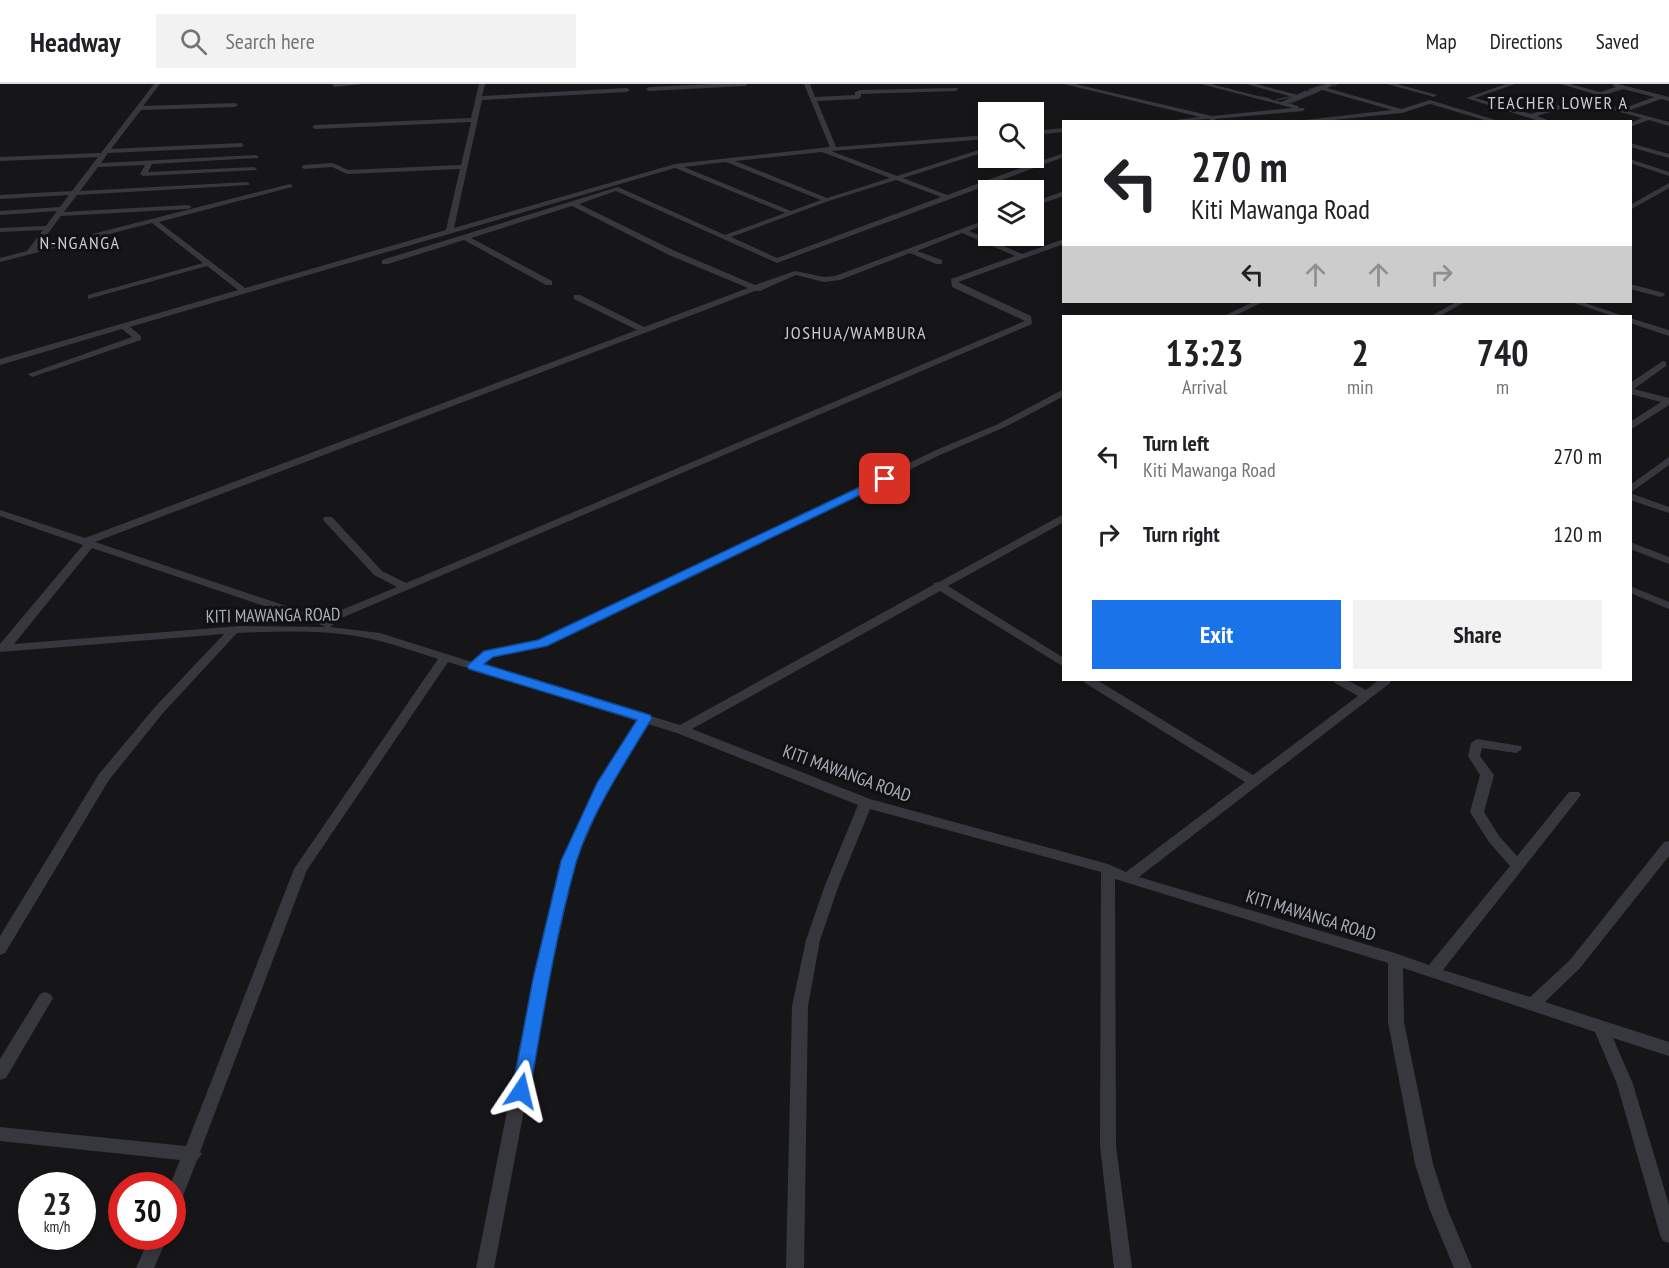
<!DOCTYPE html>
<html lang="en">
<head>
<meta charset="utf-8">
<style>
	:root { --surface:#fff; --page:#f2f2f2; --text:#202124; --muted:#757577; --line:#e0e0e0; --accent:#1a73e8 }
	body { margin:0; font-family:"PT Sans Narrow",sans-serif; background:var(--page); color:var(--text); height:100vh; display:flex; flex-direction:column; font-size:22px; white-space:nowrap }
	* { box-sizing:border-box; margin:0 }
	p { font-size:20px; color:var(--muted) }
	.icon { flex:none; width:33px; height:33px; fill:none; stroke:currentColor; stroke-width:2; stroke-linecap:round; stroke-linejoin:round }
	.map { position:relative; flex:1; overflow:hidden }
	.side { position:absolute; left:1062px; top:231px; width:570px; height:366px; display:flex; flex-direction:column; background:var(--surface); border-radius:0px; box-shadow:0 3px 9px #0003 }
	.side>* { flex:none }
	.guide { position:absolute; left:1062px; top:36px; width:570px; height:183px; border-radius:0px; box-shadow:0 3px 9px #0003; background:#fff; color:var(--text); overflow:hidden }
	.controls { position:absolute; left:978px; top:18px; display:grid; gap:12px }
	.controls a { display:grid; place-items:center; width:66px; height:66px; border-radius:0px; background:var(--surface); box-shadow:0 3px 9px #0003; font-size:30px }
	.speed { position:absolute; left:18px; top:1088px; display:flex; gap:12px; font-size:30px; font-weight:700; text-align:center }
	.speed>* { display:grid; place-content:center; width:78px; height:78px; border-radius:50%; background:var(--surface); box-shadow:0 3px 9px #0003; line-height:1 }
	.speed small { font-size:15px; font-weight:400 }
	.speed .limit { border:9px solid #d22; background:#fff; color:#111 }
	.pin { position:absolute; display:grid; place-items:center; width:51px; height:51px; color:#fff; margin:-26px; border-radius:12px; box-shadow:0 3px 9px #0006 }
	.me { position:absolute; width:66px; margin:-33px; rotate:10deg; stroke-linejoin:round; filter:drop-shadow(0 0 4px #0008) }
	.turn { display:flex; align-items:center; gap:21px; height:126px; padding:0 30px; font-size:27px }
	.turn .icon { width:78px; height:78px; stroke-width:2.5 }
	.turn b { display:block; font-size:42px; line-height:51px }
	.lanes { display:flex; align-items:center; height:57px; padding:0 30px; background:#0003; justify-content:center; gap:30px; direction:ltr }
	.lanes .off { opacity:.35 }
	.eta { display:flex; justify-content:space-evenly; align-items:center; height:102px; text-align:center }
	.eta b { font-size:36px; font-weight:700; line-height:42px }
	.cta { display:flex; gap:12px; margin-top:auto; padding:12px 30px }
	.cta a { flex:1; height:69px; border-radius:0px; background:var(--accent); color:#fff; font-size:24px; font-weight:700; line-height:69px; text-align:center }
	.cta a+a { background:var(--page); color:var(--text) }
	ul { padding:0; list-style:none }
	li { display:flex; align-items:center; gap:18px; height:78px; padding:0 30px }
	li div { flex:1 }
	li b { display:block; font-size:22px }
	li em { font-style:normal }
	header { display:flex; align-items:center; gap:36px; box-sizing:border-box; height:84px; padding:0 30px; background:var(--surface); border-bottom:2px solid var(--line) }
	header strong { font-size:28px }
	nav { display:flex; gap:33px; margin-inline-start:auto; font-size:21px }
	.search { width:420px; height:54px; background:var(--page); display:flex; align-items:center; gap:15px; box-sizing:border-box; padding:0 21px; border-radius:0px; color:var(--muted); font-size:22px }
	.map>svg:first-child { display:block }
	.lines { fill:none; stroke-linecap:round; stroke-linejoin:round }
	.stream { stroke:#2c353c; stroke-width:1.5 }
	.street { fill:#37383d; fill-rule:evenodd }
	.route { fill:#1a73e8; stroke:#114b97; stroke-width:1.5 }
	.labels { text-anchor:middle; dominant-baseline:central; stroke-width:6; stroke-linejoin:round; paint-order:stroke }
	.far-quarter-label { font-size:18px; letter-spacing:1.5px; fill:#c9ccd4; stroke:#111113 }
	.street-label { font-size:18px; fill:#a8adb8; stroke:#111113 }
</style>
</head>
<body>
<header>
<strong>Headway</strong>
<div class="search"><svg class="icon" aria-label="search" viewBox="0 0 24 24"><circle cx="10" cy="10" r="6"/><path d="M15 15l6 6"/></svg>Search here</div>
<nav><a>Map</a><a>Directions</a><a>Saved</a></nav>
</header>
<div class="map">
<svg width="1669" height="1184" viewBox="0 0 1669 1184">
	<rect width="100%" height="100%" fill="#161618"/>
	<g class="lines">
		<!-- stream -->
		<path class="stream" d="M 1327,3 L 1337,0
			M 1309,6 L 1323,1
			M 1298,11 L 1306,7
			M 1261,13 L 1270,15
			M 1276,16 L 1295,12
			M 1290,19 L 1319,7"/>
		<!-- street -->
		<path class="street" d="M 154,0 L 160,0 L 143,22 L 235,19 L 238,21 L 235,23 L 141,26 L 111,65 L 241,59 L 244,61 L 241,63 L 108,69 L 101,79 L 256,71 L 259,73 L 258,74 L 152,80 L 148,88 L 254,83 L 257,85 L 256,86 L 143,92 L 140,90 L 145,81 L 98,83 L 80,107 L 247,98 L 249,99 L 249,101 L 77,111 L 64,128 L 188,121 L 192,123 L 188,125 L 61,132 L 37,164 L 290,100 L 293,102 L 292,103 L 159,138 L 245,204 L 446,146 L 460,85 L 347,90 L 332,83 L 304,85 L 301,83 L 304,81 L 333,79 L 348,86 L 461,81 L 471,38 L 315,45 L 312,43 L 315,41 L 471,34 L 479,0 L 485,0 L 482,12 L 627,4 L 630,6 L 627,8 L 482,16 L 454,144 L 675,80 L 830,63 L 804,0 L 810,0 L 815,13 L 855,11 L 855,8 L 860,6 L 958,4 L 956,7 L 861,10 L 861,13 L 858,15 L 817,17 L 836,63 L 988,51 L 988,55 L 831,67 L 897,92 L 988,63 L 988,67 L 903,94 L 947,111 L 1026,82 L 1003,75 L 1002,74 L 1010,74 L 1033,80 L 1064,69 L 1064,73 L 777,179 L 616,107 L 579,120 L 675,167 L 755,201 L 795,187 L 824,193 L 835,192 L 988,135 L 988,139 L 969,147 L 1022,170 L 1064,155 L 1064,160 L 958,198 L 1031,232 L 1032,240 L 332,538 L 334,540 L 330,543 L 380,549 L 472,578 L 485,567 L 539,556 L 934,367 L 998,340 L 1064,305 L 1064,312 L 1005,343 L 940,371 L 546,562 L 493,573 L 483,581 L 680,641 L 933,501 L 934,499 L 939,498 L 1064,430 L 1064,438 L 948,502 L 1064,574 L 1064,583 L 940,507 L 692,645 L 870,715 L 1108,780 L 1126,788 L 1245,698 L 1085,599 L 1083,596 L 1097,596 L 1253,691 L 1358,612 L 1335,599 L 1333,596 L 1347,596 L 1366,606 L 1379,596 L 1392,596 L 1390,599 L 1139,793 L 1395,869 L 1429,881 L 1510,782 L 1489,758 L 1470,728 L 1480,691 L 1468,672 L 1471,659 L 1477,655 L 1521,662 L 1522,665 L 1516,669 L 1482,664 L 1480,672 L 1494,691 L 1484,728 L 1499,752 L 1517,772 L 1569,708 L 1579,708 L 1581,711 L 1443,886 L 1530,913 L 1570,876 L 1664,758 L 1669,757 L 1669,772 L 1580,884 L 1545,918 L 1669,958 L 1669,972 L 1613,954 L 1633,1000 L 1669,1121 L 1669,1159 L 1663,1157 L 1660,1151 L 1617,1000 L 1595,948 L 1403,884 L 1404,938 L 1433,1080 L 1447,1124 L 1472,1184 L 1454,1184 L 1429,1124 L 1415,1080 L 1388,938 L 1388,879 L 1115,795 L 1116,1062 L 1132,1184 L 1114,1184 L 1100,1062 L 1101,788 L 870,725 L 839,801 L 820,856 L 808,922 L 804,1184 L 786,1184 L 792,922 L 806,856 L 825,801 L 858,721 L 677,649 L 648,640 L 610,699 L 576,777 L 549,895 L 494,1184 L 476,1184 L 533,895 L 562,777 L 597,699 L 637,637 L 448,578 L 307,786 L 200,1068 L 202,1070 L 197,1076 L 178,1125 L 172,1127 L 172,1101 L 170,1101 L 180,1076 L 0,1057 L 0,1043 L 186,1062 L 294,785 L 438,575 C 419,569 400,562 380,557 C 335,545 284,547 237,549 L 163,629 L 109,696 L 5,869 L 0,871 L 0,852 L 99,690 L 155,623 L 224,550 L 0,568 L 0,560 L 83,461 L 0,432 L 0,426 L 85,454 L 637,246 L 574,215 L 574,211 L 580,211 L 644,243 L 748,204 L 669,171 L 572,122 L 471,154 L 552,197 L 552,201 L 546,201 L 464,156 L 388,180 L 382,180 L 382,176 L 618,103 L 725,151 L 785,129 L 675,84 L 130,243 L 141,252 L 141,256 L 35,292 L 32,293 L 28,290 L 132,253 L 122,245 L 0,281 L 0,275 L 238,206 L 207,182 L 88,215 L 88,211 L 203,179 L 152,139 L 0,178 L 0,174 L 27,167 L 43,146 L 0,148 L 0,144 L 46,142 L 57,127 L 0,131 L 0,127 L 60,123 L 69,111 L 0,115 L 0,111 L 72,107 L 98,73 L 0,77 L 0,73 L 101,69 ZM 822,68 L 890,94 L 827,114 L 735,77 ZM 726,78 L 821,116 L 791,127 L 684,83 ZM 896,96 L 941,113 L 777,174 L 731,153 L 829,117 ZM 962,149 L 1015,172 L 951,195 L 952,203 L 1025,237 L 406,499 L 382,487 L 332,433 L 324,433 L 323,435 L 324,437 L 374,491 L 397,503 L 322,534 L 95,458 L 755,207 L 760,207 L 796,191 L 824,198 L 840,196 L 910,169 L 936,180 L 942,180 L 942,176 L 917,167 ZM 92,464 L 324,542 L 325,543 L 240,542 L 14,560 Z
			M 332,0 L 363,0 L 334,3 Z
			M 712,0 L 748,0 L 745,2 L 649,7 L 646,5 L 649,3 Z
			M 1064,0 L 1075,0 L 1212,32 L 1293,24 L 1201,0 L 1211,0 L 1281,18 L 1293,13 L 1246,0 L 1256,0 L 1298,11 L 1326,0 L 1331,0 L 1331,2 L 1327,4 L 1401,25 L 1430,16 L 1502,38 L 1491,38 L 1430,20 L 1402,29 L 1314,38 L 1287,38 L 1392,26 L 1322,6 L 1288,19 L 1298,22 L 1299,24 L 1305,24 L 1303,27 L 1215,35 L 1214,38 L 1209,35 L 1158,38 L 1200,33 Z
			M 1387,0 L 1397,0 L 1437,11 L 1434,13 Z
			M 1506,0 L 1515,0 L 1475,14 L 1531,30 L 1594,10 L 1561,0 L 1570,0 L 1600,8 L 1616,3 L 1613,2 L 1613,0 L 1618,0 L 1669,13 L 1669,17 L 1661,15 L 1628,27 L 1669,38 L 1669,42 L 1649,36 L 1630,43 L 1630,39 L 1642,34 L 1583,18 L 1537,32 L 1553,38 L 1542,38 L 1466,14 ZM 1623,5 L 1654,13 L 1622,25 L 1589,16 Z
			M 1064,44 L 1064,48 L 1034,51 L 1034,47 Z
			M 1630,59 L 1669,70 L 1669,74 L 1630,63 Z
			M 1630,75 L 1669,88 L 1669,92 L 1630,79 Z
			M 1669,99 L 1669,104 L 1630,126 L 1630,121 Z
			M 1064,107 L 1064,112 L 1034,122 L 1034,118 Z
			M 1630,200 L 1664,209 L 1665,211 L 1661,213 L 1630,205 Z
			M 1253,218 L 1263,218 L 1234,232 L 1224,232 Z
			M 1456,218 L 1465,218 L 1440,232 L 1431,232 Z
			M 1571,218 L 1582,218 L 1624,232 L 1613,232 Z
			M 1630,234 L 1669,246 L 1669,252 L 1630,239 Z
			M 1663,277 L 1666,278 L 1666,282 L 1634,305 L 1669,314 L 1669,321 L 1630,346 L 1630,338 L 1661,318 L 1630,310 L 1630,299 Z
			M 1669,373 L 1669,381 L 1630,409 L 1630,401 Z
			M 1630,409 L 1669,423 L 1669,429 L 1630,416 Z
			M 1630,458 L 1669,473 L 1669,480 L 1630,465 Z
			M 1630,502 L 1669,518 L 1669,525 L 1630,509 Z
			M 45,908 L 50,910 L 53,914 L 6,994 L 0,996 L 0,975 L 40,910 Z
			M 150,1152 L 168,1152 L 154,1184 L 136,1184 Z"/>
	</g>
	<!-- route -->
	<path class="route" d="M 885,391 L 891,395 L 889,397 L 547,562 L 493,573 L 484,580 L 650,631 L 652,634 C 626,677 590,731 576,779 C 555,853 543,931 530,1007 L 527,1013 L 521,1015 L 514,1013 L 512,1007 L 533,895 L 561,777 L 597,699 L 637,636 L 469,585 L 467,582 L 484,567 L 538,556 Z"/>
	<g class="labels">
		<!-- far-quarter labels -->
		<g class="far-quarter-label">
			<text x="1558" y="18">TEACHER LOWER A</text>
			<text x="80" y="158">N-NGANGA</text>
			<text x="856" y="248">JOSHUA/WAMBURA</text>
		</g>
		<!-- street labels -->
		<g class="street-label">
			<text transform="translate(273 531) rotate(-1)">KITI MAWANGA ROAD</text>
			<text transform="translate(847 689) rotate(20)">KITI MAWANGA ROAD</text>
			<text transform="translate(1311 831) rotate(17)">KITI MAWANGA ROAD</text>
		</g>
	</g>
</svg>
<div class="controls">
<a><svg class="icon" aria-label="search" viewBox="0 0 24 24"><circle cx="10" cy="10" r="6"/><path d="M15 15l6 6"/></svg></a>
<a><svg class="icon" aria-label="layers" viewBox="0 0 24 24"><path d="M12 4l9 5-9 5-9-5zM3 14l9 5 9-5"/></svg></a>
</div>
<div class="speed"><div>23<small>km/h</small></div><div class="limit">30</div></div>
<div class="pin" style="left:885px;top:395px;background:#d93025"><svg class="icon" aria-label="arrive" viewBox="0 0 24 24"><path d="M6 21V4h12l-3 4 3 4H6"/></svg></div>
<svg class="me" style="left:521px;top:1007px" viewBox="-20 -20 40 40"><path d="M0-17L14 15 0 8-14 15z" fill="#1a73e8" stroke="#fff" stroke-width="4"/></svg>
<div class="guide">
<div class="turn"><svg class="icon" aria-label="left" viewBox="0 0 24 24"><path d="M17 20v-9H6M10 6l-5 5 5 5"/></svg><div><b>270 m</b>Kiti Mawanga Road</div></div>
<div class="lanes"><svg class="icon" aria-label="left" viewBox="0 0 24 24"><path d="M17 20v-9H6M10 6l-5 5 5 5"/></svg><svg class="icon off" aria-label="ahead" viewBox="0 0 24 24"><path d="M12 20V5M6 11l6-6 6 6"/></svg><svg class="icon off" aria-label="ahead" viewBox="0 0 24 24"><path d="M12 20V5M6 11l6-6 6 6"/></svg><svg class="icon off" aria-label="right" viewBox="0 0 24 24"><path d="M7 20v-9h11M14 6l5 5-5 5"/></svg></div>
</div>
<section class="side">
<div class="eta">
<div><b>13:23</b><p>Arrival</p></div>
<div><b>2</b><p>min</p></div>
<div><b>740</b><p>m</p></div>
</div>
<ul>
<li><svg class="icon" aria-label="left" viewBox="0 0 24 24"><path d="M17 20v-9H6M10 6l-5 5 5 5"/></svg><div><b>Turn left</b><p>Kiti Mawanga Road</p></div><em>270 m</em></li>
<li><svg class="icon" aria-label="right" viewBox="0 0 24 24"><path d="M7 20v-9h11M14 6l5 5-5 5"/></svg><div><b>Turn right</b></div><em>120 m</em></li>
</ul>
<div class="cta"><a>Exit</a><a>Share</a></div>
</section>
</div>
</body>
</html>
